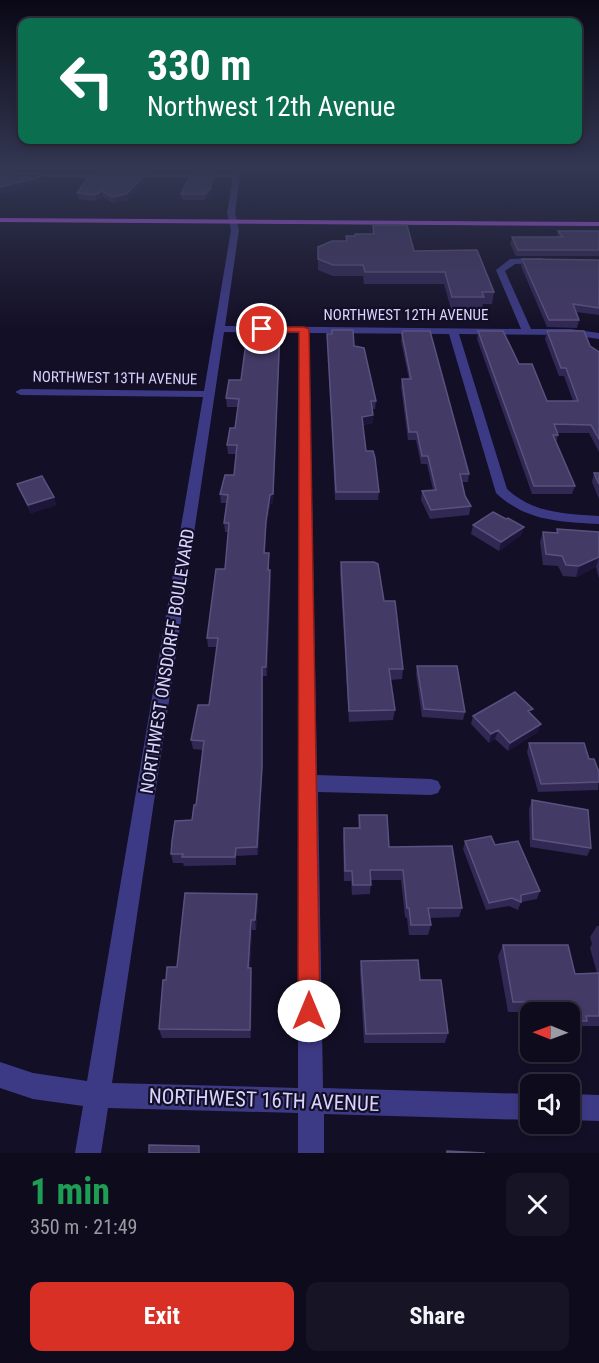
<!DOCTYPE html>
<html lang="en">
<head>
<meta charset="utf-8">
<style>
	:root { --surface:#0e0b1c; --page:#171425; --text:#f1f3f6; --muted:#9b9ba3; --line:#2e2b3b; --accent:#d93025 }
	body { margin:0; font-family:"Roboto Condensed",sans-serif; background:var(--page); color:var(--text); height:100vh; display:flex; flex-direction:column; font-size:22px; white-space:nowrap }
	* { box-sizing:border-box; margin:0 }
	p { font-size:20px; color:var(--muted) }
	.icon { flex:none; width:33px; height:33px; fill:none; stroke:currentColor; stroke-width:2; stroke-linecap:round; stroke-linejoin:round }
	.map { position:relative; height:1153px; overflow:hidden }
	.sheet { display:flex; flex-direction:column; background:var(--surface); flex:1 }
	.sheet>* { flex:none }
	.top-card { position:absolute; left:18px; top:18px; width:564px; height:126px; border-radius:12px; box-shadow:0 3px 9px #0003,0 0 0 2px var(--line); background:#0b6e4f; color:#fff; overflow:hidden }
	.needle { width:39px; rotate:271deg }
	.buttons { position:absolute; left:520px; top:1002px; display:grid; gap:12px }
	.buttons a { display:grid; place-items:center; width:60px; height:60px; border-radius:12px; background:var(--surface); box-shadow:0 3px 9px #0003,0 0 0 2px var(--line); font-size:30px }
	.pin { position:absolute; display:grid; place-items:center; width:51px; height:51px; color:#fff; margin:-26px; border:3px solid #fff; border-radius:50%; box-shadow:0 2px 6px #0007 }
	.me { position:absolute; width:66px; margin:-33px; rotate:0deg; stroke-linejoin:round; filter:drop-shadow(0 0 4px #0008) }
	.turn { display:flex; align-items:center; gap:21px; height:126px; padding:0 30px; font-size:27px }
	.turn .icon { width:78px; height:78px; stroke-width:2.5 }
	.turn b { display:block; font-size:42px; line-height:51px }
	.round { display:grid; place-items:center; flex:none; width:63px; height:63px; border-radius:12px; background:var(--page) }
	.overview { display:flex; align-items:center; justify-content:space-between; height:102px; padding:0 30px }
	h1 { font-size:36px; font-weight:700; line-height:45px; color:#1e9e55 }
	.button { display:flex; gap:12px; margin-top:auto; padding:12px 30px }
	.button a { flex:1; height:69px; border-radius:12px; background:var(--accent); color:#fff; font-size:24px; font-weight:700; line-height:69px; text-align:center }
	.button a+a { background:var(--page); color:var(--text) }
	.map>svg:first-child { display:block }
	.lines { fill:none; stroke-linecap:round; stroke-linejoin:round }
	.minor { fill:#3d3a85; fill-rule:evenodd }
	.major { fill:#c25bff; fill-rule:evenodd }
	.wall { fill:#312854 }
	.shaded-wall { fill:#1d163a }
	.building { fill:#433a66; stroke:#5a527e; stroke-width:1.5 }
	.route { fill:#d93025; stroke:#8d1f18; stroke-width:1.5 }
	.labels { text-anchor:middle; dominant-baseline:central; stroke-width:4.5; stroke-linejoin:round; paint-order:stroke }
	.far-street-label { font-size:15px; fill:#d9d4ff; stroke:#130f26 }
	.street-label { font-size:18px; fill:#d9d4ff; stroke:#130f26 }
	.near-street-label { font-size:21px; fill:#d9d4ff; stroke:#130f26 }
</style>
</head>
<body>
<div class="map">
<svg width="599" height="1153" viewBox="0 0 599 1153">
	<rect width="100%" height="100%" fill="#130f26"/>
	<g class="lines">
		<!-- minor -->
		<path class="minor" d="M 235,168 L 241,168 L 235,213 L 239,230 L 225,326 L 521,329 L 496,270 L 510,259 L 542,258 L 546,261 L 545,263 L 515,264 L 505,271 L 531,329 L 571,329 L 599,333 L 599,339 L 571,335 L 459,334 L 507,489 C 533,513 565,514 599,516 L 599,524 C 561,522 525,521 496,493 L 449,334 L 309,333 L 317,775 L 431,779 L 438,781 L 441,787 L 438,793 L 431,795 L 318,792 L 323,1088 L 531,1094 L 531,1120 L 324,1114 L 324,1153 L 298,1153 L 298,1113 L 108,1108 L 101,1153 L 75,1153 L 83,1106 L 33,1099 L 0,1088 L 0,1062 L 33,1073 L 87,1081 L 203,397 L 21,395 L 15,392 L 21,389 L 204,391 L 231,230 L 227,213 L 233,178 L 69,178 L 0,175 L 0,171 L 69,174 L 234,174 ZM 224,332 L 299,333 L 298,1088 L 112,1083 Z
			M 570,1094 L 599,1095 L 599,1121 L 570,1120 Z"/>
		<!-- major -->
		<path class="major" d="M 0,218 L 599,222 L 599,226 L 0,222 Z"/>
	</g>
	<!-- wall -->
	<path class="wall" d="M 0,168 L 62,168 L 58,171 Z
		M 96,168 L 156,168 L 154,172 L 96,172 Z
		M 195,168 L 218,168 L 217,172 L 195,172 Z
		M 329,168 L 385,168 L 384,172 L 330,172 Z
		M 584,168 L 599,168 L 599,171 L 587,171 Z
		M 146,174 L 146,180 L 127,200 L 114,203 L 103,197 L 96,201 L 79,199 L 77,193 Z
		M 215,180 L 210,195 L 205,200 L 182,200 L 181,194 Z
		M 373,225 L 414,251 L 494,292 L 492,304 L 483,304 L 482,309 L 451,309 L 444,284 L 364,284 L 363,276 L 333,276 L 318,270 L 318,247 L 346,241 L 346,236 L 354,236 L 355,234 L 372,234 Z
		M 558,231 L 599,231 L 599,256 L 516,256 L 510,244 L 512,237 L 557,237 Z
		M 522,259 L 599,260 L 599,315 L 576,312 L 579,320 L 577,328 L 547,327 L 521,266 Z
		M 478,331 L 519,364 L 547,401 L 573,401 L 564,376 L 559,376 L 545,339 L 547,331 L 590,346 L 599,353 L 599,452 L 589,433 L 557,433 L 558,435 L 556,443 L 575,486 L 572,494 L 532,494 L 477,339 Z
		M 327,334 L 354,346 L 376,401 L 375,409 L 372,409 L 373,423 L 363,425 L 366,451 L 379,492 L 378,500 L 335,500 Z
		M 402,334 L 469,474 L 468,482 L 462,482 L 465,496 L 471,506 L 469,515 L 430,519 L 421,500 L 422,491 L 433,490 L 427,464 L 421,464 L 416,440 L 408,440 L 401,387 L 402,379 L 409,379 L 401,341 Z
		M 280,338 L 273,503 L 270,504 L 266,530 L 265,553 L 269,562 L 269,570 L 271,579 L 267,676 L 263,676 L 262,776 L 258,855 L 236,856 L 236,865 L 184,866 L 183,863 L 173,863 L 171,854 L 192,820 L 196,805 L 203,750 L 193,749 L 191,740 L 209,705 L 217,647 L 208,647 L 207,638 L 225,569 L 229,532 L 225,532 L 224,523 L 226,503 L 221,503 L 220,494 L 234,475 L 237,454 L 228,454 L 227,445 L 235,428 L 238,407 L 227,407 L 226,398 Z
		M 594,473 L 599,473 L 599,499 L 592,482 Z
		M 17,484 L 54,497 L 56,505 L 31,513 L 20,492 Z
		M 506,519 L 524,527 L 521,535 L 499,551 L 471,534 L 473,525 Z
		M 557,529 L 599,532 L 599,579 L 596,567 L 576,577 L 563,576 L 558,566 L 543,565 L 540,542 L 543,532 L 556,533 Z
		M 341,562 L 384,601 L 403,669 L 402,679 L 390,680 L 395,710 L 393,720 L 349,722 L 340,573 Z
		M 417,666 L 465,712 L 463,720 L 422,717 L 416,674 Z
		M 531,714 L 538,732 L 508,751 L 495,739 L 489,743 L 471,724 L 473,716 Z
		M 529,743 L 589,759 L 599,772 L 598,790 L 538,792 L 527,752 Z
		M 532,800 L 591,848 L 587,856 L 530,847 L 529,809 Z
		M 359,815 L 389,847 L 462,908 L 459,917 L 430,918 L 431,925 L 428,935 L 409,935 L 407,918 L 405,917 L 401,880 L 371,880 L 370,894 L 352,895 L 351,881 L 344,881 L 343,839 L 344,828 L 358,828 Z
		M 465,841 L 495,845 L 540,891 L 537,899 L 521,902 L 518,910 L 509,906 L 486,910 L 463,849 Z
		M 257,894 L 258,903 L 256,930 L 252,930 L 250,968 L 251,968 L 252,977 L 251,1038 L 162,1038 L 159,1029 L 166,980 Z
		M 597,926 L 599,926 L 599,1026 L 583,1026 L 580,1030 L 570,1030 L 570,1012 L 508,1012 L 498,956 L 503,945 L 575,974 L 597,973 L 590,948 L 592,944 L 590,937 Z
		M 361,961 L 420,980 L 448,1033 L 445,1043 L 364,1043 L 360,971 Z"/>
	<!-- shaded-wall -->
	<path class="shaded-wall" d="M 44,174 L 45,179 L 38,184 L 0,194 L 0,187 Z
		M 146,174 L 146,180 L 127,200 L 114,203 L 113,197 Z
		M 214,174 L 215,180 L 210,195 L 205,200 L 205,194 Z
		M 102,191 L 103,197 L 96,201 L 95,195 Z
		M 280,330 L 273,503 L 270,504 L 266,530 L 265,562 L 266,521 Z
		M 373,415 L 373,423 L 361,425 L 362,417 Z
		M 54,497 L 56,505 L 31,513 L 28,505 Z
		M 524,527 L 521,535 L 499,551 L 501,542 Z
		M 599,557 L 596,567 L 576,577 L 579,566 Z
		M 270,570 L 271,579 L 267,676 L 266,667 Z
		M 262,667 L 262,776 L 258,855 L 257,847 Z
		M 541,724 L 538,732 L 508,751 L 510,743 Z
		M 498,730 L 495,739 L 489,743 L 491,734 Z
		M 257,894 L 258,903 L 256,930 L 255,920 Z
		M 251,920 L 252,930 L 249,977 L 248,968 Z
		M 251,968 L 252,977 L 251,1038 L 250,1030 Z"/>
	<!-- building -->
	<path class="building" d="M 0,172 L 44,174 L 37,178 L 0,187 Z
		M 90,174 L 146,174 L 126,194 L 113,197 L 102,191 L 95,195 L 77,193 Z
		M 191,174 L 214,174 L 210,189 L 205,194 L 181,194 Z
		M 373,225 L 407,225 L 414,251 L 477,250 L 494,292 L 482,292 L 484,297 L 452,297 L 445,272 L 365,272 L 363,265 L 333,265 L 318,259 L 318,247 L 332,241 L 347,241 L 346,236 L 355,236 L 355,234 L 374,234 Z
		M 558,231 L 599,231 L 599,250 L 518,250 L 512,237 L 563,237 Z
		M 522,259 L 599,260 L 599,308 L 573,304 L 579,320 L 549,320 Z
		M 256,330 L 280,330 L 273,494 L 270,495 L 266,521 L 264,553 L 269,553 L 268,570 L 270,570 L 266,667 L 262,667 L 262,767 L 257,847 L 236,848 L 235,857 L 182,857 L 183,854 L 171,854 L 172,841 L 175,821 L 192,820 L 194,805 L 196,805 L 204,741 L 191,740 L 198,705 L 209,705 L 218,638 L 207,638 L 216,569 L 225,569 L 229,523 L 224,523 L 228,495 L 220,494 L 225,475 L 234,475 L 237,445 L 227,445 L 230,428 L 235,428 L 239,399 L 226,398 L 229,380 L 241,380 L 247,335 Z
		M 332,330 L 353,330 L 354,346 L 364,348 L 376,401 L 371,401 L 373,415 L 362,417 L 366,451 L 373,451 L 375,458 L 379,492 L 336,492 L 327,334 L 332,334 Z
		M 403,331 L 430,331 L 469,474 L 460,474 L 465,496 L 471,506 L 431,510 L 422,491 L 436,490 L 428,456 L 422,456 L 417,432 L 409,432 L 402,379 L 411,379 L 402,334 Z
		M 478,331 L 503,331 L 519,364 L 532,364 L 547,401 L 578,401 L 566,368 L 561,368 L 547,331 L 584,331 L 590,346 L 599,352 L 599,439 L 591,425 L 554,424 L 558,435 L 553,435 L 575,486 L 534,486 Z
		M 594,473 L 599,473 L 599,484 Z
		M 42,476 L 54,497 L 28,505 L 17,484 Z
		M 493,512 L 506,519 L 508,518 L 524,527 L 501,542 L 473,525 Z
		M 557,529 L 599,532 L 599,557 L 579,566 L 566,565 L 562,556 L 546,554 L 543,532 L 558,533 Z
		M 341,562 L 374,562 L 378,564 L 384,601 L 395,601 L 403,669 L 389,669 L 395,710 L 349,711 Z
		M 417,666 L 457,666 L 465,712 L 424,709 Z
		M 515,692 L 533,709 L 528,711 L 541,724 L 510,743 L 498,730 L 491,734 L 473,716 Z
		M 529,743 L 584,743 L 589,759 L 594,759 L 599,772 L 599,782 L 541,784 Z
		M 532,800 L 588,810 L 591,848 L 533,839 Z
		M 359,815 L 387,815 L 389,847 L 452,846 L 462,908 L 428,908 L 431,925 L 411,925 L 409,908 L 407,908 L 403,870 L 370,870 L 371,885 L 353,885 L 352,871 L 345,871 L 344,828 L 360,828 Z
		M 491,836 L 495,845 L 518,841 L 540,891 L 521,895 L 521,902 L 512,898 L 489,903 L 465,841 Z
		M 185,893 L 257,894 L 255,920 L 251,920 L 248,968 L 251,968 L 250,1030 L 159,1029 L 163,980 L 166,980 L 167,967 L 177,967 Z
		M 503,945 L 568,945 L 575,974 L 599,973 L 599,1016 L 586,1016 L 587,1021 L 570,1021 L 570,1012 L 552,1012 L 550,1002 L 513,1002 Z
		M 418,960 L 420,980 L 441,980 L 448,1033 L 366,1034 L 361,961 Z
		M 149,1145 L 199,1146 L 199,1153 L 149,1153 Z
		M 447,1151 L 485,1153 L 447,1153 Z"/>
	<!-- sky -->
	<linearGradient id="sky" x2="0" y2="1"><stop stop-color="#0a0815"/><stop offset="0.51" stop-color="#333752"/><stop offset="1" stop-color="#333752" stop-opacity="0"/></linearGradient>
	<rect width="599" height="330" fill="url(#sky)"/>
	<!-- route -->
	<path class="route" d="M 259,327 L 304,327 L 309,329 L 320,1011 L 316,1019 L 309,1022 L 301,1019 L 298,1011 L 299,332 L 262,332 L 258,329 Z"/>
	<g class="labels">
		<!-- far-street labels -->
		<g class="far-street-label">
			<text x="406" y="315">NORTHWEST 12TH AVENUE</text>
			<text transform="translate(115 378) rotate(1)">NORTHWEST 13TH AVENUE</text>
		</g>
		<!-- street labels -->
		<g class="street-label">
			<text transform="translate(167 661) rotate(-81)">NORTHWEST ONSDORFF BOULEVARD</text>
		</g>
		<!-- near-street labels -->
		<g class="near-street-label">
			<text transform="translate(264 1100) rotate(2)">NORTHWEST 16TH AVENUE</text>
		</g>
	</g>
</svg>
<div class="buttons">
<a><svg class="needle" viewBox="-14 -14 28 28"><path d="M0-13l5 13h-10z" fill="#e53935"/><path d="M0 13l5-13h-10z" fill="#9b9ba3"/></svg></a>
<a><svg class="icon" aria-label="sound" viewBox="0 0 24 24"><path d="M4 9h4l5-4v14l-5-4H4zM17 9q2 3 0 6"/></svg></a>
</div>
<div class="pin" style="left:262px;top:329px;background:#d93025"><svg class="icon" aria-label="arrive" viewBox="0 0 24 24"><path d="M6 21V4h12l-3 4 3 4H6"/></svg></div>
<svg class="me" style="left:309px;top:1011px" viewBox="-20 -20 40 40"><circle r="19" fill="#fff"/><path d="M0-13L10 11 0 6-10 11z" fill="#d93025"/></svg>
<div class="top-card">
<div class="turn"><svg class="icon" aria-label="left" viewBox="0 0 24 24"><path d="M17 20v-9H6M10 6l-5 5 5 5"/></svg><div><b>330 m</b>Northwest 12th Avenue</div></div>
</div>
</div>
<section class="sheet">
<div class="overview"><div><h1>1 min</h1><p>350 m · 21:49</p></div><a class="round"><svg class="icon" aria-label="close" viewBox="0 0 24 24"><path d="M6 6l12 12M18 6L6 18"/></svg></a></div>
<div class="button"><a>Exit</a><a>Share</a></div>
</section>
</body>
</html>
